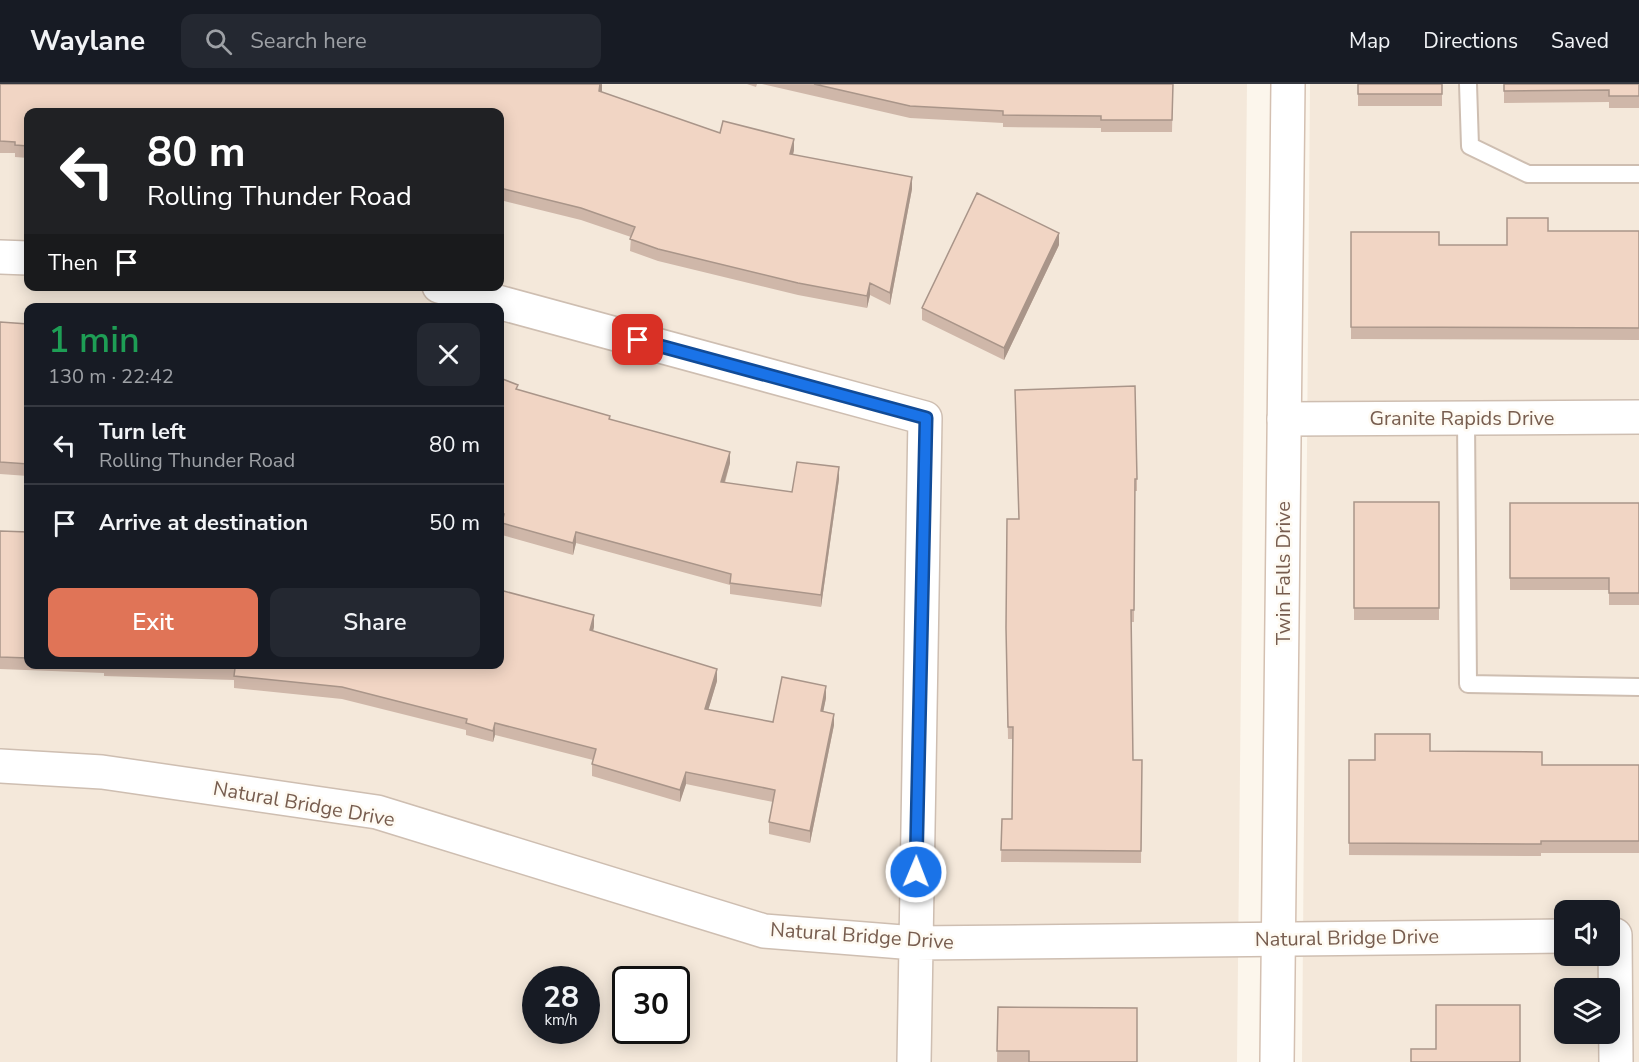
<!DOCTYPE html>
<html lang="en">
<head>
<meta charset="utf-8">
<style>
	:root { --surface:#171b24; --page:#242831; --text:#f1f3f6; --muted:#9ea1a6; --line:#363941; --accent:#e07457 }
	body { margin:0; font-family:"Nunito Sans",sans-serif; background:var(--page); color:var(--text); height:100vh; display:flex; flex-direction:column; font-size:22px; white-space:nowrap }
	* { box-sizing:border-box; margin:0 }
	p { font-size:20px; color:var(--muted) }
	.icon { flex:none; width:33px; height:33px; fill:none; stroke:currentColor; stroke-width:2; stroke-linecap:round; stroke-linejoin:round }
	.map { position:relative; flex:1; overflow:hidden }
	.sheet { position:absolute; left:24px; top:219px; width:480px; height:366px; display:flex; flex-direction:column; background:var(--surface); border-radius:12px; box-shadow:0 3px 15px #0003 }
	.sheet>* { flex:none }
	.banner { position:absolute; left:24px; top:24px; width:480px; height:183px; border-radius:12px; box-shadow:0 3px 15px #0003; background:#202124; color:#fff; overflow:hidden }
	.fabs { position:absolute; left:1554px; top:816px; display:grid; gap:12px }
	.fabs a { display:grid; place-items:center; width:66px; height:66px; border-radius:12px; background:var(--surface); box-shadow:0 3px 15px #0003; font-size:30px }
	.speed { position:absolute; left:522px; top:882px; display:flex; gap:12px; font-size:30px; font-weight:700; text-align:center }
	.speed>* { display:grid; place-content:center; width:78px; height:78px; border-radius:50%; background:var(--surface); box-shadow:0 3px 15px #0003; line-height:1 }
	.speed small { font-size:15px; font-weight:400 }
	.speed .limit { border:3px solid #111; border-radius:9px; background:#fff; color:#111 }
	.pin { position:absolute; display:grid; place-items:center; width:51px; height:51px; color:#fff; margin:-26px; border-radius:12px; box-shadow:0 3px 9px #0006 }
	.me { position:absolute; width:66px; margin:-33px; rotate:1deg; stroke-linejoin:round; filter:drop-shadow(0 0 4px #0008) }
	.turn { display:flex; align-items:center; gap:21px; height:126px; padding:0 24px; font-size:27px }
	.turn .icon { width:78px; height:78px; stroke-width:2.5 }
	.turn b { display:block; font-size:42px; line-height:51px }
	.then { display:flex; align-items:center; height:57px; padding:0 24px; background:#0003; gap:12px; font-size:22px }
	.round { display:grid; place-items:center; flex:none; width:63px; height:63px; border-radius:12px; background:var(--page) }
	.head { display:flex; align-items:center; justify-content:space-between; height:102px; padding:0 24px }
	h1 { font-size:36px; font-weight:600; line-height:45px; color:#1e9e55 }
	.primary-button { display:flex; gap:12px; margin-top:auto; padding:12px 24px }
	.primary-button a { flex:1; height:69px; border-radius:12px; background:var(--accent); color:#fff; font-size:24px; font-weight:600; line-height:69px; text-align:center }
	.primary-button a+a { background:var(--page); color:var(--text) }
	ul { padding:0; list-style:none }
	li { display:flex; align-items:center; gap:18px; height:78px; padding:0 24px; border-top:2px solid var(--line) }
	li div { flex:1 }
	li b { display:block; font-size:22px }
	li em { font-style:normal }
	header { display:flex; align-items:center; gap:36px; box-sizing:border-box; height:84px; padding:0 30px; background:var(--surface); border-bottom:2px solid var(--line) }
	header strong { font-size:28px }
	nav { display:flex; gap:33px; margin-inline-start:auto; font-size:21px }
	.search { width:420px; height:54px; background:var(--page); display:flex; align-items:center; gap:15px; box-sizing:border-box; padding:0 21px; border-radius:12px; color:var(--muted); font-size:22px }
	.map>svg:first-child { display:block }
	.residential { fill:#f4e8da; fill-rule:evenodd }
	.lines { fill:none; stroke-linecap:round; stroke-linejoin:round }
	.lane-casing { stroke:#cebeb1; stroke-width:20 }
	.street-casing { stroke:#cebeb1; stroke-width:36 }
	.secondary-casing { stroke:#d4c0b1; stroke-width:36 }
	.lane { stroke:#fff; stroke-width:16 }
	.street { stroke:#fff; stroke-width:33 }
	.secondary { stroke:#fff; stroke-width:33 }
	.wall { fill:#cfb7a9 }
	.shaded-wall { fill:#a99589 }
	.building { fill:#f1d5c4; stroke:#a99589; stroke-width:1.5 }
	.route-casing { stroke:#114b97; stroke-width:15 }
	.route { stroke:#1a73e8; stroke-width:10 }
	.labels { text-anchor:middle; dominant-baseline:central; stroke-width:5; stroke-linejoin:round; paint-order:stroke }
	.street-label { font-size:20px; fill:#775d4f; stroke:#fefaf2 }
</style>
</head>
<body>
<header>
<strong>Waylane</strong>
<div class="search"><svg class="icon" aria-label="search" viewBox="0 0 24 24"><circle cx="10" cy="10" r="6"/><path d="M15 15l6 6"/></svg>Search here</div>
<nav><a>Map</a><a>Directions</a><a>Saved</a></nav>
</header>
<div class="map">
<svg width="1639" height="978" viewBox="0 0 1639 978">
	<rect width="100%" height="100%" fill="#fcf6ec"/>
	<!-- residential -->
	<path class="residential" d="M 0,0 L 1247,0 L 1237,978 L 0,978 ZM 28,28 L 500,28 L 500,202 L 28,202 ZM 28,224 L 500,224 L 500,580 L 28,580 ZM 536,896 L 586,896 L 586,946 L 536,946 ZM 626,896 L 676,896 L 676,946 L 626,946 Z
		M 1310,0 L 1639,0 L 1639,978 L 1302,978 ZM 1564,826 L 1610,826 L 1610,872 L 1564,872 ZM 1564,904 L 1610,904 L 1610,950 L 1564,950 Z"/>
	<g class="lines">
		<defs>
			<path id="lane" d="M 1468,0 L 1470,62 L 1528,90 L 1639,90
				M 1466,334 L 1468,600 L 1639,603"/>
			<path id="street" d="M 0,173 L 28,174
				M 439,202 L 925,334 L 914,978
				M 1284,335 L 1639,333
				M 0,682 L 102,688 L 377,728 L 764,847 L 915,859 L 1564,852
				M 1615,851 L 1616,978"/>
			<path id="secondary" d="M 1277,978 L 1288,0"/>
		</defs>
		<!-- lane casing -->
		<use href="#lane" class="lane-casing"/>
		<!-- street casing -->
		<use href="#street" class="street-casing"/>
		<!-- secondary casing -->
		<use href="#secondary" class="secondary-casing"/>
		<!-- lane -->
		<use href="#lane" class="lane"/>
		<!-- street -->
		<use href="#street" class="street"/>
		<!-- secondary -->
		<use href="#secondary" class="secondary"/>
	</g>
	<!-- wall -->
	<path class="wall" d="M 0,0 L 602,0 L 601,8 L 720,49 L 794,66 L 793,71 L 912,105 L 890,221 L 870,211 L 867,224 L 798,211 L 658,177 L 630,167 L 631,153 L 581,136 L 500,116 L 500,28 L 28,28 L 28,74 L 15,73 L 15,69 L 0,69 Z
		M 747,0 L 757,0 L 756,3 Z
		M 762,0 L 1173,0 L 1172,48 L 1101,48 L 1101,44 L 1003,43 L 1003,39 L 910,34 Z
		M 1358,0 L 1442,0 L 1442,22 L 1358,22 Z
		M 1504,0 L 1639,0 L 1639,24 L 1609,24 L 1609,18 L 1504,19 Z
		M 1548,147 L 1639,147 L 1639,256 L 1351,255 L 1351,148 L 1439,161 L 1507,161 Z
		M 1059,161 L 1004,276 L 922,236 L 922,224 Z
		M 0,238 L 28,240 L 28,392 L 0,390 Z
		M 500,294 L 518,306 L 610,335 L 730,379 L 725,399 L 792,408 L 839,395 L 821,523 L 730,510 L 730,501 L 576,459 L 573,471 L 502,451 L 502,441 L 500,440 Z
		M 1015,318 L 1137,395 L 1137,407 L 1135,407 L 1134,538 L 1131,538 L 1133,676 L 1142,676 L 1141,779 L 1001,778 L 1002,735 L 1012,735 L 1012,655 L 1008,655 L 1006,544 L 1019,435 Z
		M 1354,418 L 1439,418 L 1439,536 L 1354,536 Z
		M 1510,419 L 1639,419 L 1639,521 L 1609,521 L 1609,506 L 1510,506 Z
		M 0,447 L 28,448 L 28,580 L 500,580 L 594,543 L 593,547 L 717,597 L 708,626 L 773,638 L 826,614 L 823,627 L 834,641 L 810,759 L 769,750 L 769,738 L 773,718 L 686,700 L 680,718 L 592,692 L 592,680 L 593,676 L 495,651 L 493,658 L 466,651 L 466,646 L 342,615 L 234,604 L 234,596 L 104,592 L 104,589 L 0,585 Z
		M 1430,667 L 1542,681 L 1639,681 L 1639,769 L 1541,769 L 1541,772 L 1349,771 L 1349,676 L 1375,676 Z
		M 998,923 L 1137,978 L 997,978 Z"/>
	<!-- shaded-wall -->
	<path class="shaded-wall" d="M 600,0 L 602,0 L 602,7 L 599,19 L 599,7 Z
		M 794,55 L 794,66 L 790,82 L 790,70 Z
		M 912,93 L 912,105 L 890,221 L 890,209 Z
		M 1059,149 L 1059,161 L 1004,276 L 1004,264 Z
		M 870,199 L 870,211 L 867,224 L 867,212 Z
		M 730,368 L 730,379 L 721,410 L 721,398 Z
		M 839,383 L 839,395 L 821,523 L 821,511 Z
		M 576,448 L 576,459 L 573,471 L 573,459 Z
		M 594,531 L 594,543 L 590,558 L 590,546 Z
		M 717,585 L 717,597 L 705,637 L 705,625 Z
		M 826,602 L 826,614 L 821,639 L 821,627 Z
		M 834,630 L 834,641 L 810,759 L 810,747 Z
		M 495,639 L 495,651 L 493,658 L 493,647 Z
		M 686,688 L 686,700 L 680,718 L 680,706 Z"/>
	<!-- building -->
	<path class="building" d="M 0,0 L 600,0 L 599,7 L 720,49 L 723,37 L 794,55 L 790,70 L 912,93 L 890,209 L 870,199 L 867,212 L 798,199 L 658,165 L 630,155 L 635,143 L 581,124 L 500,104 L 500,28 L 28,28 L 28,62 L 15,61 L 15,58 L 0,57 Z
		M 814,0 L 1173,0 L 1172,36 L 1101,36 L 1101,32 L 1003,31 L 1003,27 L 910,22 Z
		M 1358,0 L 1442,0 L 1442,10 L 1358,10 Z
		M 1504,0 L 1639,0 L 1639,12 L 1609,12 L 1609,6 L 1504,7 Z
		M 977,109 L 1059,149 L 1004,264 L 922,224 Z
		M 1507,134 L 1548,134 L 1548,147 L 1639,147 L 1639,244 L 1351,243 L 1351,148 L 1439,148 L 1439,161 L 1507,161 Z
		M 0,238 L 28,240 L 28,380 L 0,378 Z
		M 500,294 L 518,301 L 516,305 L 610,332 L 609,335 L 730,368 L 721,398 L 792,408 L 797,378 L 839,383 L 821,511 L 730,499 L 731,490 L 576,448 L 573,459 L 502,439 L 504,430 L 500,428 Z
		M 1135,302 L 1137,395 L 1135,395 L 1134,526 L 1131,526 L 1133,676 L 1142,676 L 1141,767 L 1001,766 L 1002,735 L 1012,735 L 1013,643 L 1008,643 L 1006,544 L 1007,435 L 1019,435 L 1015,306 Z
		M 1354,418 L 1439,418 L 1439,524 L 1354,524 Z
		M 1510,419 L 1639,419 L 1639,509 L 1609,509 L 1609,494 L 1510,494 Z
		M 0,447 L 28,448 L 28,574 L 0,573 Z
		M 500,506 L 594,531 L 590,546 L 717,585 L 705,625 L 773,638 L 782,593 L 826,602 L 821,627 L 834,630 L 810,747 L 769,738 L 775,706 L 686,688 L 680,706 L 592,680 L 596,665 L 495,639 L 493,647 L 466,639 L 467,635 L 342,603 L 234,592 L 235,584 L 107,580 L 500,580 Z
		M 1375,650 L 1430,650 L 1430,667 L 1542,668 L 1542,681 L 1639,681 L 1639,757 L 1541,757 L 1541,760 L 1349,759 L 1349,676 L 1375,676 Z
		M 1436,921 L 1520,921 L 1520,978 L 1411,978 L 1411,965 L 1436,965 Z
		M 998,923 L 1137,924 L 1137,978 L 1029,978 L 1029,967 L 997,967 Z"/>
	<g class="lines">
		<defs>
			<path id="route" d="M 638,256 L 926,334 L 916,788"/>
		</defs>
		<!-- route casing -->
		<use href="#route" class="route-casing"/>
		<!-- route -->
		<use href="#route" class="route"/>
	</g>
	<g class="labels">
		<!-- street labels -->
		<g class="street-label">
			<text x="1462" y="334">Granite Rapids Drive</text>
			<text transform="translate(1283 489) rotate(-90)">Twin Falls Drive</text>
			<text transform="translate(304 720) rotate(10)">Natural Bridge Drive</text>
			<text transform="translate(862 852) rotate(4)">Natural Bridge Drive</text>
			<text transform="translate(1347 854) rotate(-1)">Natural Bridge Drive</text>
		</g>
	</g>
</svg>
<div class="fabs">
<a><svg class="icon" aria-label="sound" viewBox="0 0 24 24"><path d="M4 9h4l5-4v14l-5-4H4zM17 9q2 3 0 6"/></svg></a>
<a><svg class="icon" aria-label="layers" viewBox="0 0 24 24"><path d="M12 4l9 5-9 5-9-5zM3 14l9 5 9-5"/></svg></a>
</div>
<div class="speed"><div>28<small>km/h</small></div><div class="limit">30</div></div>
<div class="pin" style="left:638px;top:256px;background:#d93025"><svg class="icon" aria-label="arrive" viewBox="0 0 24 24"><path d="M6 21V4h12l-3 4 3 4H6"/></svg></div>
<svg class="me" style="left:916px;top:788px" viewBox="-20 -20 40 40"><circle r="17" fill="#1a73e8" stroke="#fff" stroke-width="3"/><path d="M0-11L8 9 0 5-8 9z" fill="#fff"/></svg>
<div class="banner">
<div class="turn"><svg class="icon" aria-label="left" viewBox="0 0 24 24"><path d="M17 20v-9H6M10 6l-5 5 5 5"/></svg><div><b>80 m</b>Rolling Thunder Road</div></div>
<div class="then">Then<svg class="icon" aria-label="arrive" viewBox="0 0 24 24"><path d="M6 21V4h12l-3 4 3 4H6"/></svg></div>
</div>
<section class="sheet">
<div class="head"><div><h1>1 min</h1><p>130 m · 22:42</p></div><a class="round"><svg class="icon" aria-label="close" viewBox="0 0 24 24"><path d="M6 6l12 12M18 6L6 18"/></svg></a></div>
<ul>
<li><svg class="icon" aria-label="left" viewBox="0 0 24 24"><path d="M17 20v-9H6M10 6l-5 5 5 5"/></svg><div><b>Turn left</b><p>Rolling Thunder Road</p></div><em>80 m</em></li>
<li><svg class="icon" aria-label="arrive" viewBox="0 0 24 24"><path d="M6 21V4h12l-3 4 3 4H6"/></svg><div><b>Arrive at destination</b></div><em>50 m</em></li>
</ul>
<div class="primary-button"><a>Exit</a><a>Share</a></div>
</section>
</div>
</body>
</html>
